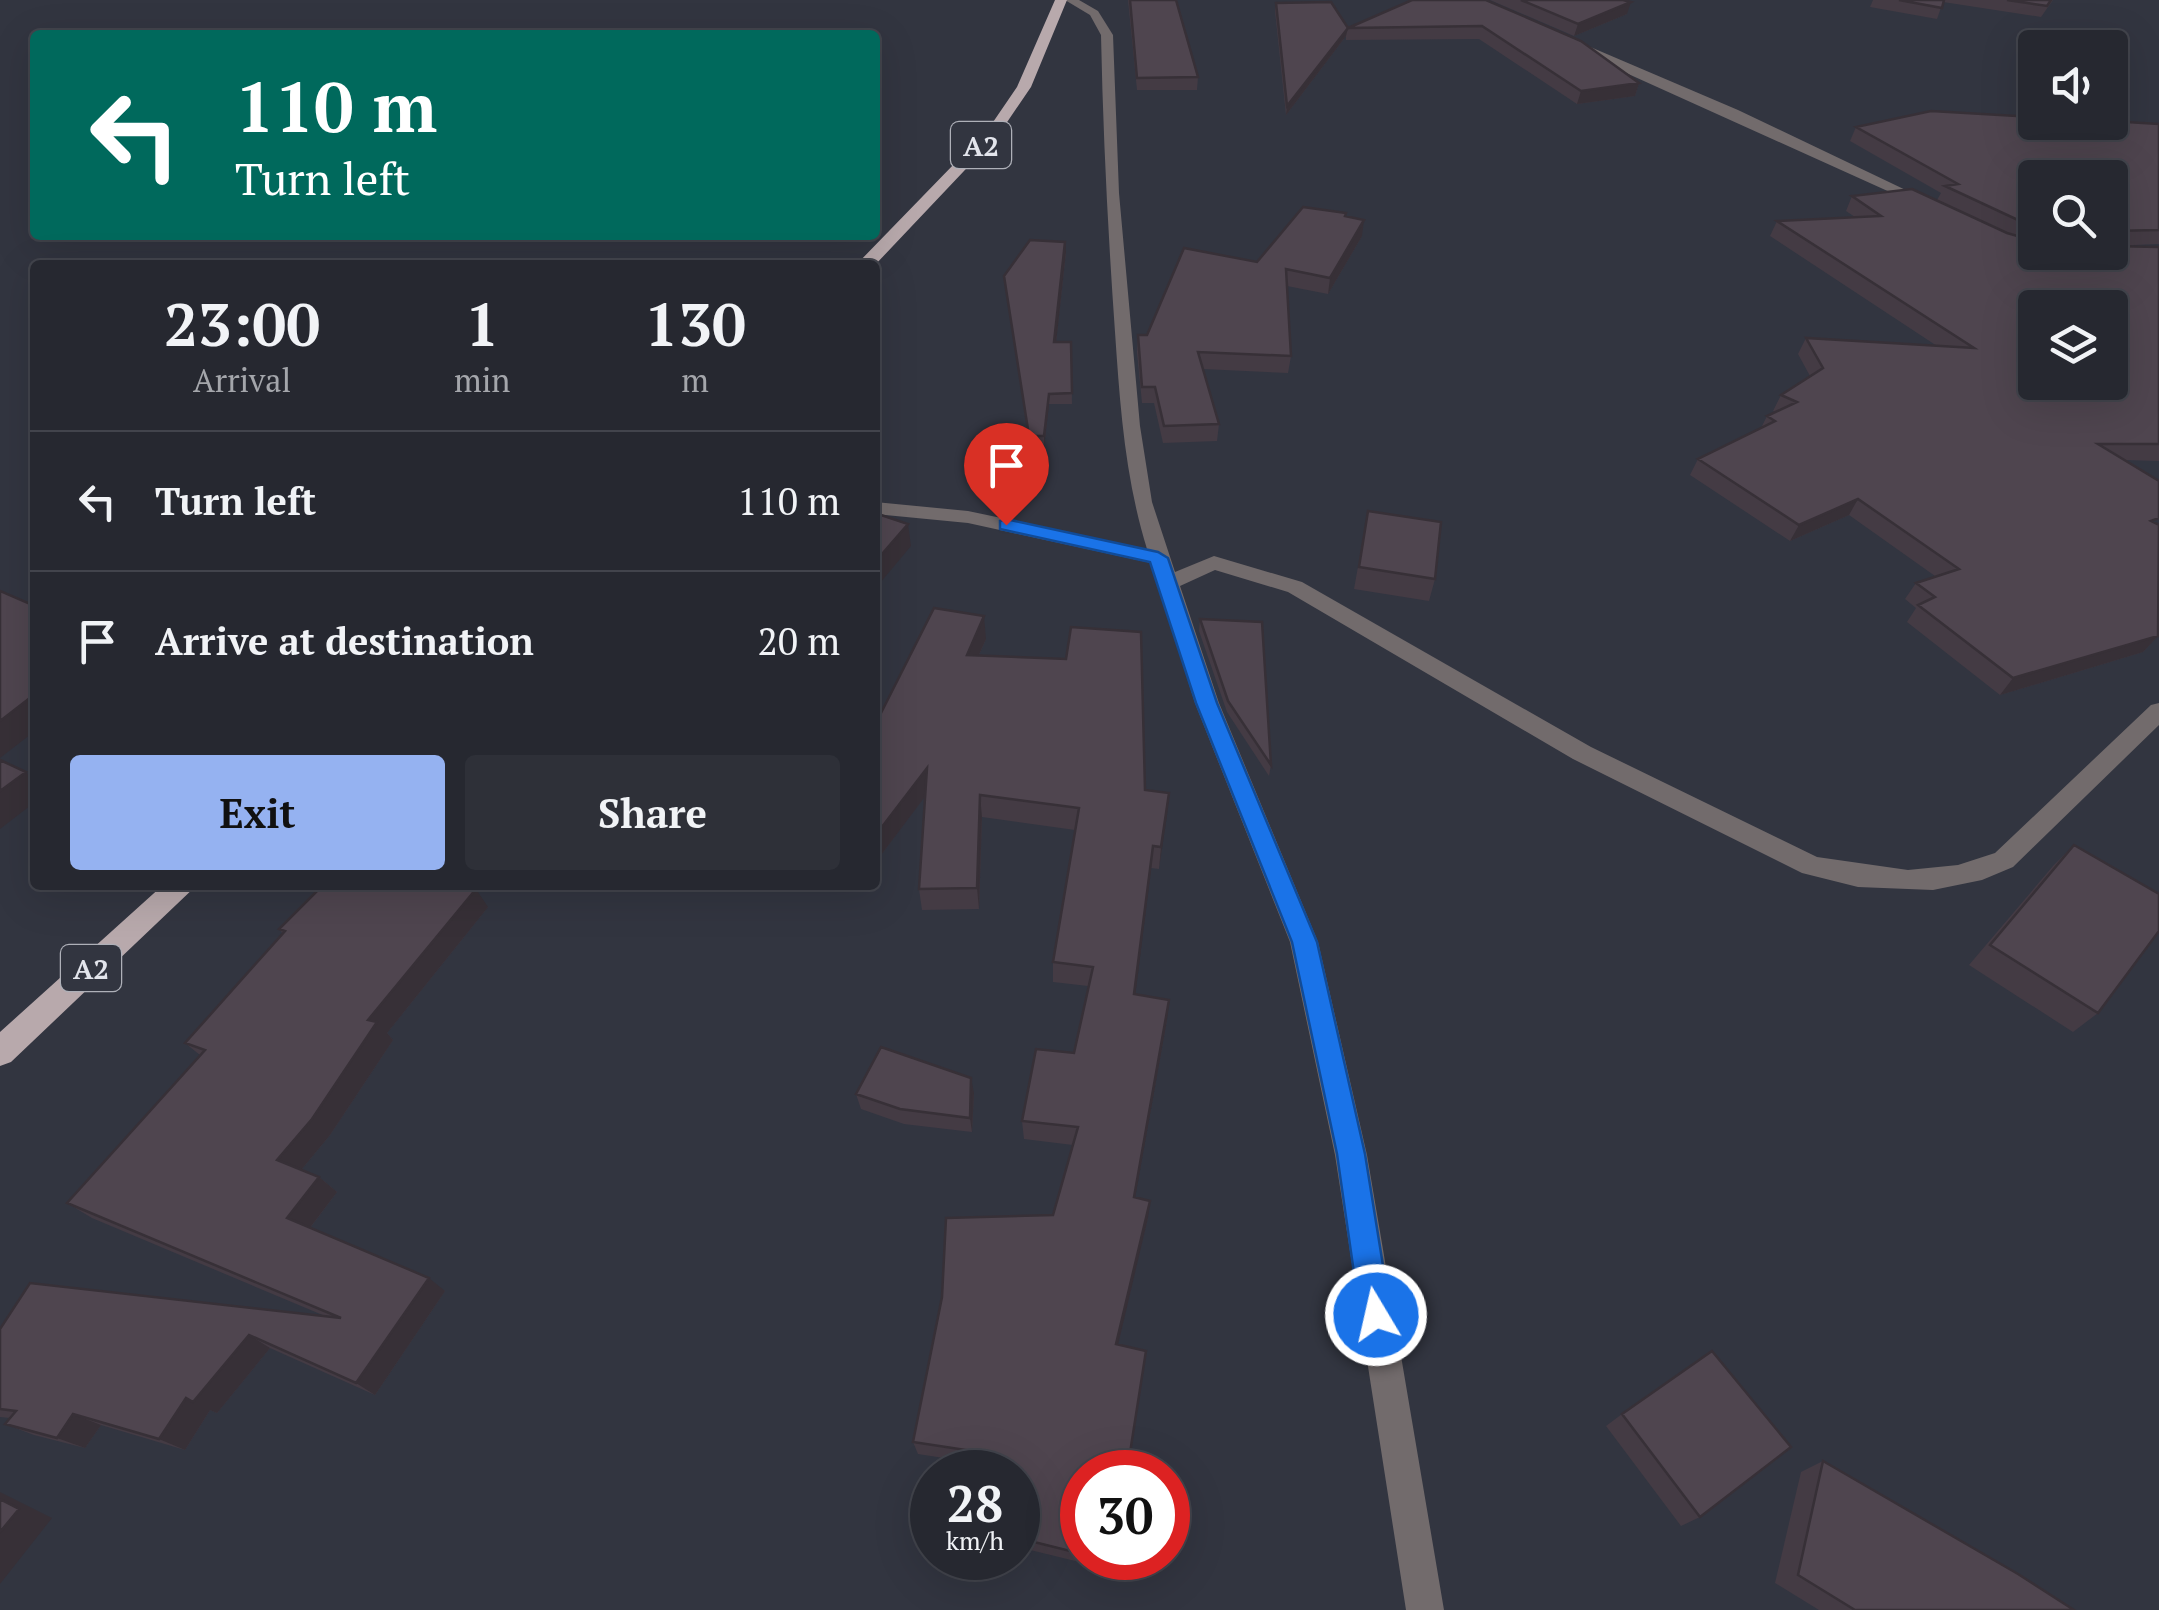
<!DOCTYPE html>
<html lang="en">
<head>
<meta charset="utf-8">
<style>
	:root { --surface:#262830; --page:#2e3038; --text:#f1f3f6; --muted:#a4a6ab; --line:#42444c; --accent:#95b2f1 }
	body { margin:0; font-family:"PT Serif",serif; background:var(--page); color:var(--text); height:100vh; display:flex; flex-direction:column; font-size:38px; white-space:nowrap }
	* { box-sizing:border-box; margin:0 }
	p { font-size:32px; color:var(--muted) }
	.icon { flex:none; width:55px; height:55px; fill:none; stroke:currentColor; stroke-width:2; stroke-linecap:round; stroke-linejoin:round }
	.map { position:relative; flex:1; overflow:hidden }
	.panel { position:absolute; left:30px; top:260px; width:850px; height:630px; display:flex; flex-direction:column; background:var(--surface); border-radius:10px; box-shadow:0 10px 40px #0002,0 0 0 2px var(--line) }
	.panel>* { flex:none }
	.guide { position:absolute; left:30px; top:30px; width:850px; height:210px; border-radius:10px; box-shadow:0 10px 40px #0002,0 0 0 2px var(--line); background:#00695c; color:#fff; overflow:hidden }
	.buttons { position:absolute; left:2018px; top:30px; display:grid; gap:20px }
	.buttons a { display:grid; place-items:center; width:110px; height:110px; border-radius:10px; background:var(--surface); box-shadow:0 10px 40px #0002,0 0 0 2px var(--line); font-size:50px }
	.speed { position:absolute; left:910px; top:1450px; display:flex; gap:20px; font-size:50px; font-weight:700; text-align:center }
	.speed>* { display:grid; place-content:center; width:130px; height:130px; border-radius:50%; background:var(--surface); box-shadow:0 10px 40px #0002,0 0 0 2px var(--line); line-height:1 }
	.speed small { font-size:25px; font-weight:400 }
	.speed .limit { border:15px solid #d22; background:#fff; color:#111 }
	.pin { position:absolute; display:grid; place-items:center; width:85px; height:85px; color:#fff; margin:-102px -42px; border-radius:50% 50% 50% 0; rotate:-45deg; box-shadow:0 0 10px #0007 }
	.pin .icon { rotate:45deg }
	.me { position:absolute; width:110px; margin:-55px; rotate:351deg; stroke-linejoin:round; filter:drop-shadow(0 0 8px #0008) }
	.turn { display:flex; align-items:center; gap:35px; height:210px; padding:0 40px; font-size:45px }
	.turn .icon { width:130px; height:130px; stroke-width:2.5 }
	.turn b { display:block; font-size:70px; line-height:85px }
	.eta { display:flex; justify-content:space-evenly; align-items:center; height:170px; text-align:center }
	.eta b { font-size:60px; font-weight:600; line-height:70px }
	.cta { display:flex; gap:20px; margin-top:auto; padding:20px 40px }
	.cta a { flex:1; height:115px; border-radius:10px; background:var(--accent); color:#111; font-size:40px; font-weight:600; line-height:115px; text-align:center }
	.cta a+a { background:var(--page); color:var(--text) }
	ul { padding:0; list-style:none }
	li { display:flex; align-items:center; gap:30px; height:140px; padding:0 40px; border-top:2px solid var(--line) }
	li div { flex:1 }
	li b { display:block; font-size:38px }
	li em { font-style:normal }
	.map>svg:first-child { display:block }
	.lines { fill:none; stroke-linecap:round; stroke-linejoin:round }
	.minor { fill:#726b6c; fill-rule:evenodd }
	.trunk { fill:#b8a9ac; fill-rule:evenodd }
	.wall { fill:#443b44 }
	.shaded-wall { fill:#373037 }
	.building { fill:#4f454f; stroke:#373037; stroke-width:2.5; fill-rule:evenodd }
	.route { fill:#1a73e8; stroke:#114b97; stroke-width:2.5 }
	.labels { text-anchor:middle; dominant-baseline:central; stroke-width:10; stroke-linejoin:round; paint-order:stroke }
	.shield { fill:#323540; stroke:#aeb0b8; stroke-width:2.5 }
	.shield-label { font-size:28px; font-weight:bold; fill:#e3e5ec }
</style>
</head>
<body>
<div class="map">
<svg width="2159" height="1610" viewBox="0 0 2159 1610">
	<rect width="100%" height="100%" fill="#323540"/>
	<g class="lines">
		<!-- minor -->
		<path class="minor" d="M 1065,0 L 1079,0 L 1098,11 L 1113,35 L 1119,193 L 1140,426 L 1152,502 L 1175,572 L 1214,556 L 1302,582 L 1591,747 L 1817,857 L 1908,870 L 1958,865 L 1995,853 L 2151,705 L 2159,703 L 2159,725 L 2013,867 L 1982,880 L 1933,890 L 1858,887 L 1802,873 L 1573,759 L 1288,592 L 1215,570 L 1180,586 L 1219,703 L 1318,942 L 1367,1155 L 1444,1610 L 1406,1610 L 1335,1155 L 1290,942 L 1195,703 L 1151,563 L 968,523 L 875,514 L 875,502 L 968,511 L 1147,549 C 1125,478 1120,406 1115,332 C 1108,233 1103,134 1101,35 L 1090,15 Z
			M 1573,43 L 1581,43 L 1738,110 L 1935,204 L 1923,207 L 1573,49 Z"/>
		<!-- trunk -->
		<path class="trunk" d="M 1055,0 L 1067,0 L 1031,87 L 999,134 L 875,265 L 856,265 L 989,128 L 1017,87 Z
			M 163,885 L 197,885 L 11,1062 L 0,1066 L 0,1032 Z"/>
	</g>
	<!-- wall -->
	<path class="wall" d="M 1128,0 L 1176,0 L 1198,77 L 1197,90 L 1137,90 Z
		M 1412,0 L 1639,83 L 1635,96 L 1577,104 L 1479,39 L 1346,40 L 1346,36 L 1286,115 L 1275,11 L 1276,3 L 1348,28 Z
		M 1490,0 L 1623,0 L 1627,14 L 1574,36 Z
		M 1873,0 L 2053,0 L 2041,17 L 1943,2 L 1937,19 L 1870,7 Z
		M 2159,124 L 2159,244 L 2110,246 L 2110,178 L 2035,178 L 2035,252 L 2159,247 L 2159,461 L 2125,460 L 2159,635 L 2143,652 L 2000,695 L 1907,622 L 1916,608 L 1905,599 L 1916,583 L 1935,576 L 1849,515 L 1790,541 L 1690,475 L 1698,459 L 1761,428 L 1767,416 L 1776,412 L 1773,411 L 1781,395 L 1810,376 L 1798,354 L 1806,338 L 1937,346 L 1770,236 L 1777,221 L 1855,217 L 1846,211 L 1852,196 L 1937,200 L 1941,193 L 1850,141 L 1856,127 Z
		M 594,235 L 662,235 L 657,240 Z
		M 1362,236 L 1328,294 L 1287,286 L 1291,356 L 1288,373 L 1203,369 L 1219,424 L 1217,441 L 1163,443 L 1154,403 L 1142,403 L 1137,352 L 1138,335 L 1147,335 L 1257,262 Z
		M 1066,252 L 1056,342 L 1071,342 L 1072,404 L 1049,404 L 1044,447 L 1030,448 L 1004,276 Z
		M 1368,511 L 1435,579 L 1429,601 L 1354,589 Z
		M 1200,619 L 1271,765 L 1269,776 L 1227,712 L 1199,631 Z
		M 986,639 L 979,655 L 1145,790 L 1169,793 L 1159,869 L 1151,868 L 1135,995 L 1167,1020 L 1135,1197 L 1148,1218 L 1082,1472 L 1082,1558 L 1114,1558 L 1112,1570 L 1018,1547 L 1018,1472 L 976,1463 L 918,1454 L 913,1442 L 1053,1215 L 1073,1145 L 1024,1139 L 1022,1121 L 1074,1053 L 1088,986 L 1053,982 L 1053,962 L 1075,830 L 982,817 L 979,909 L 922,910 L 919,889 L 925,796 L 875,863 L 875,713 L 880,715 Z
		M 2074,845 L 2098,1013 L 2073,1032 L 1969,965 L 2053,866 Z
		M 488,907 L 387,1033 L 393,1040 L 330,1135 L 301,1170 L 319,1177 L 337,1192 L 310,1228 L 445,1291 L 375,1395 L 270,1348 L 217,1413 L 210,1410 L 185,1450 L 101,1425 L 85,1448 L 34,1435 L 5,1424 L 10,1418 L 0,1417 L 0,1329 L 325,1316 L 92,1218 L 67,1203 L 200,1055 L 185,1043 L 283,934 L 279,929 Z
		M 974,1093 L 972,1132 L 904,1124 L 861,1109 L 856,1094 Z
		M 1622,1414 L 1700,1517 L 1681,1526 L 1606,1426 Z
		M 1823,1461 L 2074,1610 L 1819,1610 L 1775,1583 L 1801,1472 Z"/>
	<!-- shaded-wall -->
	<path class="shaded-wall" d="M 1631,2 L 1627,14 L 1574,36 L 1578,24 Z
		M 1348,28 L 1346,36 L 1286,115 L 1287,106 Z
		M 1639,83 L 1635,96 L 1577,104 L 1581,91 Z
		M 1364,220 L 1362,236 L 1328,294 L 1330,278 Z
		M 1065,242 L 1066,252 L 1055,353 L 1054,342 Z
		M 1049,394 L 1049,404 L 1044,447 L 1044,436 Z
		M 1858,499 L 1849,515 L 1790,541 L 1799,525 Z
		M 908,524 L 911,546 L 875,589 L 875,562 Z
		M 984,616 L 986,639 L 969,677 L 967,655 Z
		M 2158,636 L 2143,652 L 2000,695 L 2013,678 Z
		M 35,694 L 35,731 L 0,758 L 0,721 Z
		M 927,768 L 930,790 L 875,863 L 875,836 Z
		M 26,772 L 35,781 L 35,802 L 0,829 L 0,791 Z
		M 1169,793 L 1167,815 L 1159,869 L 1161,847 Z
		M 980,795 L 982,817 L 979,909 L 977,888 Z
		M 1153,846 L 1151,868 L 1133,1014 L 1134,994 Z
		M 476,889 L 488,907 L 387,1033 L 393,1040 L 330,1135 L 296,1176 L 277,1160 L 368,1020 Z
		M 1169,1000 L 1167,1020 L 1132,1214 L 1134,1197 Z
		M 971,1078 L 974,1093 L 972,1132 L 970,1118 Z
		M 319,1177 L 337,1192 L 306,1233 L 287,1218 Z
		M 1150,1201 L 1148,1218 L 1115,1358 L 1116,1344 Z
		M 429,1278 L 445,1291 L 375,1395 L 356,1383 Z
		M 249,1335 L 270,1348 L 217,1413 L 210,1410 L 185,1450 L 159,1439 L 186,1398 Z
		M 73,1414 L 101,1425 L 85,1448 L 57,1438 Z
		M 0,1492 L 52,1518 L 0,1584 Z"/>
	<!-- building -->
	<path class="building" d="M 1130,0 L 1176,0 L 1198,77 L 1137,78 Z
		M 1412,0 L 1486,0 L 1581,41 L 1639,83 L 1581,91 L 1482,26 L 1348,28 Z
		M 1521,0 L 1623,0 L 1631,2 L 1578,24 Z
		M 1899,0 L 1944,0 L 1942,8 Z
		M 2007,0 L 2051,0 L 2047,6 Z
		M 1331,2 L 1348,28 L 1287,106 L 1276,3 Z
		M 1931,111 L 2035,117 L 2035,122 L 2110,122 L 2110,121 L 2159,124 L 2159,230 L 2110,231 L 2110,178 L 2035,178 L 2035,224 L 2020,221 L 1945,186 L 1958,184 L 1856,127 Z
		M 1912,189 L 2007,233 L 2035,241 L 2035,252 L 2110,252 L 2110,246 L 2159,247 L 2159,444 L 2098,444 L 2159,481 L 2159,518 L 2151,521 L 2159,525 L 2158,636 L 2013,678 L 1918,605 L 1935,597 L 1916,583 L 1959,569 L 1858,499 L 1799,525 L 1698,459 L 1775,421 L 1767,416 L 1797,402 L 1781,395 L 1823,368 L 1806,338 L 1974,348 L 1777,221 L 1881,216 L 1852,196 ZM 2035,308 L 2110,308 L 2110,382 L 2035,382 Z
		M 1303,207 L 1346,213 L 1345,216 L 1364,220 L 1330,278 L 1286,269 L 1291,356 L 1198,352 L 1219,424 L 1164,426 L 1155,387 L 1142,387 L 1138,335 L 1147,335 L 1184,248 L 1257,262 Z
		M 1030,240 L 1065,242 L 1054,342 L 1071,342 L 1072,393 L 1049,394 L 1044,436 L 1029,436 L 1004,276 Z
		M 1368,511 L 1441,522 L 1435,579 L 1359,567 Z
		M 875,513 L 908,524 L 875,562 Z
		M 0,591 L 35,606 L 35,694 L 0,721 Z
		M 934,608 L 984,616 L 967,655 L 1066,659 L 1071,627 L 1141,632 L 1145,790 L 1169,793 L 1161,847 L 1153,846 L 1134,994 L 1169,1000 L 1134,1197 L 1150,1201 L 1116,1344 L 1146,1351 L 1127,1472 L 1082,1472 L 1082,1554 L 1018,1538 L 1018,1472 L 974,1472 L 979,1452 L 913,1442 L 942,1297 L 946,1218 L 1053,1215 L 1078,1127 L 1022,1121 L 1036,1049 L 1074,1053 L 1093,967 L 1053,962 L 1079,808 L 980,795 L 977,888 L 919,889 L 927,768 L 875,836 L 875,713 L 880,715 Z
		M 1200,619 L 1262,622 L 1271,765 L 1228,701 Z
		M 0,760 L 26,772 L 0,791 Z
		M 2074,845 L 2159,894 L 2159,931 L 2098,1013 L 1990,945 Z
		M 323,885 L 465,885 L 476,889 L 368,1020 L 377,1022 L 312,1119 L 277,1160 L 319,1177 L 287,1218 L 429,1278 L 356,1383 L 249,1335 L 193,1402 L 186,1398 L 159,1439 L 73,1414 L 57,1438 L 5,1424 L 16,1411 L 0,1409 L 0,1329 L 30,1283 L 341,1318 L 67,1203 L 205,1050 L 185,1043 L 285,931 L 279,929 Z
		M 881,1047 L 971,1078 L 970,1118 L 900,1109 L 856,1094 Z
		M 1712,1351 L 1791,1447 L 1700,1517 L 1622,1414 Z
		M 1823,1461 L 2018,1574 L 2074,1610 L 1855,1610 L 1798,1575 Z
		M 0,1499 L 19,1509 L 0,1532 Z
		M 1097,1558 L 1114,1558 L 1113,1561 Z"/>
	<!-- route -->
	<path class="route" d="M 1006,519 L 1158,552 L 1168,558 L 1217,703 L 1317,942 L 1365,1154 L 1391,1315 L 1386,1326 L 1376,1330 L 1365,1326 L 1360,1315 L 1337,1154 L 1292,942 L 1196,703 L 1150,562 L 1000,529 L 1000,521 Z"/>
	<g class="labels">
		<!-- shield labels -->
		<g class="shield">
			<rect x="951" y="122" width="60" height="46" rx="8"/>
			<rect x="61" y="945" width="60" height="46" rx="8"/>
		</g>
		<g class="shield-label">
			<text x="981" y="145">A2</text>
			<text x="91" y="968">A2</text>
		</g>
	</g>
</svg>
<div class="buttons">
<a><svg class="icon" aria-label="sound" viewBox="0 0 24 24"><path d="M4 9h4l5-4v14l-5-4H4zM17 9q2 3 0 6"/></svg></a>
<a><svg class="icon" aria-label="search" viewBox="0 0 24 24"><circle cx="10" cy="10" r="6"/><path d="M15 15l6 6"/></svg></a>
<a><svg class="icon" aria-label="layers" viewBox="0 0 24 24"><path d="M12 4l9 5-9 5-9-5zM3 14l9 5 9-5"/></svg></a>
</div>
<div class="speed"><div>28<small>km/h</small></div><div class="limit">30</div></div>
<div class="pin" style="left:1006px;top:525px;background:#d93025"><svg class="icon" aria-label="arrive" viewBox="0 0 24 24"><path d="M6 21V4h12l-3 4 3 4H6"/></svg></div>
<svg class="me" style="left:1376px;top:1315px" viewBox="-20 -20 40 40"><circle r="17" fill="#1a73e8" stroke="#fff" stroke-width="3"/><path d="M0-11L8 9 0 5-8 9z" fill="#fff"/></svg>
<div class="guide">
<div class="turn"><svg class="icon" aria-label="left" viewBox="0 0 24 24"><path d="M17 20v-9H6M10 6l-5 5 5 5"/></svg><div><b>110 m</b>Turn left</div></div>
</div>
<section class="panel">
<div class="eta">
<div><b>23:00</b><p>Arrival</p></div>
<div><b>1</b><p>min</p></div>
<div><b>130</b><p>m</p></div>
</div>
<ul>
<li><svg class="icon" aria-label="left" viewBox="0 0 24 24"><path d="M17 20v-9H6M10 6l-5 5 5 5"/></svg><div><b>Turn left</b></div><em>110 m</em></li>
<li><svg class="icon" aria-label="arrive" viewBox="0 0 24 24"><path d="M6 21V4h12l-3 4 3 4H6"/></svg><div><b>Arrive at destination</b></div><em>20 m</em></li>
</ul>
<div class="cta"><a>Exit</a><a>Share</a></div>
</section>
</div>
</body>
</html>
